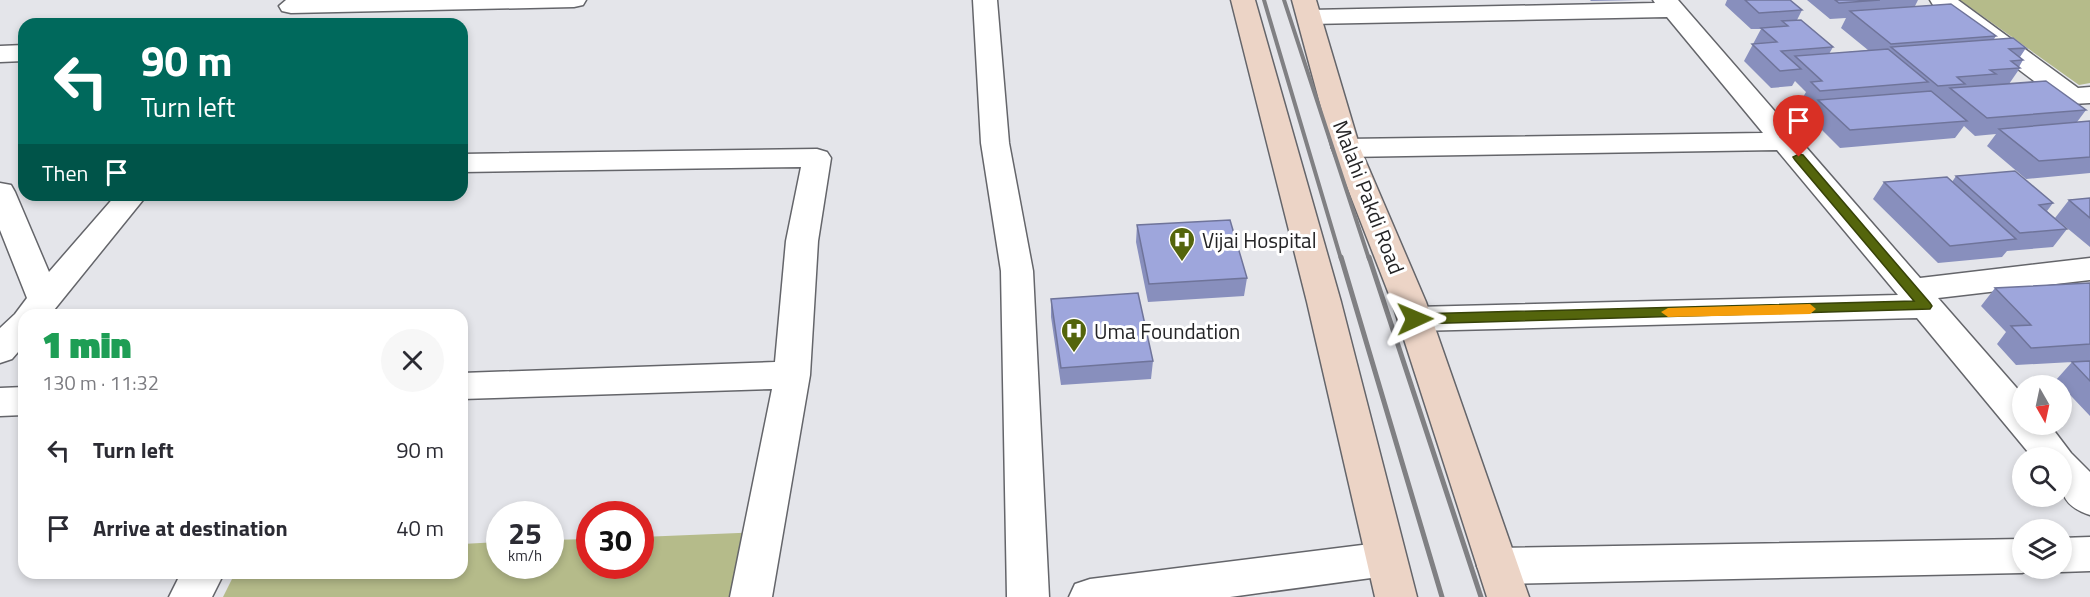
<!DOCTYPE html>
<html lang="en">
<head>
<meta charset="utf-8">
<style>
	:root { --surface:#fff; --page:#f7f7f7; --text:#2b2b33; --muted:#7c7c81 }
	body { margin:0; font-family:"Titillium Web",sans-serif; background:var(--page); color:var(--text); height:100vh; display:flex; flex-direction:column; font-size:22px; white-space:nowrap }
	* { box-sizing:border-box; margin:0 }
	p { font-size:20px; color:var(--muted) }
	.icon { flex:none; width:33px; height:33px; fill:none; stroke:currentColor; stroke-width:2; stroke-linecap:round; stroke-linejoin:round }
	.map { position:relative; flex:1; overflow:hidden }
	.details { position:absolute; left:18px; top:309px; width:450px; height:270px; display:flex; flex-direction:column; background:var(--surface); border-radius:18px; box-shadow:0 3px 9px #0003 }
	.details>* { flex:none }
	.guide { position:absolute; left:18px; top:18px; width:450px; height:183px; border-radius:18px; box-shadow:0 3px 9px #0003; background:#00695c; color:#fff; overflow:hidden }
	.needle { width:39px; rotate:171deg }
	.tools { position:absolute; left:2012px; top:375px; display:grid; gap:12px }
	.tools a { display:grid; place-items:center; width:60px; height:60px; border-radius:50%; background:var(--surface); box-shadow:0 3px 9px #0003; font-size:30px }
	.speed { position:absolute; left:486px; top:501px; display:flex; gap:12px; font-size:30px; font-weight:700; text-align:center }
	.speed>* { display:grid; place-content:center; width:78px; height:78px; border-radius:50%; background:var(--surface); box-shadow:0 3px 9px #0003; line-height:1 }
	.speed small { font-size:15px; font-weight:400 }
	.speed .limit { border:9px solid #d22; background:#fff; color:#111 }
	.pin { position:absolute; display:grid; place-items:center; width:51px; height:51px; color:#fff; margin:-62px -26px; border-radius:50% 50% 50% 0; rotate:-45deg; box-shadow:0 0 6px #0007 }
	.pin .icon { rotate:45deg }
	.me { position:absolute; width:66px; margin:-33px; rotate:89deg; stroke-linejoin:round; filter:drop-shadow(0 0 4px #0008) }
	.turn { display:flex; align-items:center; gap:21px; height:126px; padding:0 24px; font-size:27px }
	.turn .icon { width:78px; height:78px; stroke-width:2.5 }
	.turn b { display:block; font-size:42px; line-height:51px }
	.then { display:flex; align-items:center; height:57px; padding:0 24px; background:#0003; gap:12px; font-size:22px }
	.round { display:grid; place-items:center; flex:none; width:63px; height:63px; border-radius:32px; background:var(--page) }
	.overview { display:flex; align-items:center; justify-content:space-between; height:102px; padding:0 24px }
	h1 { font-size:36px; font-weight:800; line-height:45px; color:#1e9e55 }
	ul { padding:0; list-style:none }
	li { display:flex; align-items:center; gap:18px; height:78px; padding:0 24px }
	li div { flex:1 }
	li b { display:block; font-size:22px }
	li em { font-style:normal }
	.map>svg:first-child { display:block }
	.green { fill:#b5bb8a }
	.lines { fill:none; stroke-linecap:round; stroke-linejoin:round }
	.minor-casing { stroke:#64656a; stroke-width:3 }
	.secondary-casing { stroke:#64656a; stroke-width:3 }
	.minor { fill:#fff; fill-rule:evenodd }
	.secondary { fill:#ecd4c6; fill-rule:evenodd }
	.rail-far1 { stroke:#808083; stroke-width:4 }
	.rail { stroke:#808083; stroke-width:5 }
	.wall { fill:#888fbd }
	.building { fill:#9ea6dc; stroke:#6f749a; stroke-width:1.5 }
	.route { fill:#54650c; stroke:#374208; stroke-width:1.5 }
	.slow { fill:#f59e0b }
	.labels { text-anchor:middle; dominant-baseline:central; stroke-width:6; stroke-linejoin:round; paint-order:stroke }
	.street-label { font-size:21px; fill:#252527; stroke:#fff }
	.poi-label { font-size:21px; fill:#252527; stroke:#fff; text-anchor:start }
</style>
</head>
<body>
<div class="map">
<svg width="2090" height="597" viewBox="0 0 2090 597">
	<rect width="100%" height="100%" fill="#e4e5ea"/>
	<!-- green -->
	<path class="green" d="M 1960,0 L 2090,0 L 2090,83 L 2079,85 Z
		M 763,532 L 751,597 L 223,597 L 235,573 L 462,573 L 462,544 L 499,542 L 500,566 L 550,566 L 551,540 L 589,539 L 590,566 L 640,566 L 641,537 Z"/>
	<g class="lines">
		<defs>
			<path id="minor" d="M 586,0 L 583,5 L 574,7 L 291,13 L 282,11 L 279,6 L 286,0 Z
				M 973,0 L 997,0 L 1009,143 L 1033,271 L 1049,597 L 1007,597 L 1001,271 L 981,143 Z
				M 1653,0 L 1678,0 L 1920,278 L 2090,258 L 2090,280 L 1938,298 L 2022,394 L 2022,424 L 2049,424 L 2071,453 L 2090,472 L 2090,515 C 2057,504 2061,487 2061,458 L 2033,458 L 1917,318 L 1415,331 L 1403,327 L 1398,319 L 1403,311 L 1415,307 L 1898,295 L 1777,150 L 1346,157 L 1336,154 L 1332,148 L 1336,142 L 1346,139 L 1763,133 L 1667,17 L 1310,24 L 1301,22 L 1298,17 L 1301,12 L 1310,10 L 1655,3 Z
				M 1930,0 L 1958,0 L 2078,88 L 2090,87 L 2090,103 L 2072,104 L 2062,102 L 1933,5 Z
				M 24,45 L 24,61 L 0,62 L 0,46 Z
				M 817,149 L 827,152 L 831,158 L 818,241 L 810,375 L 772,597 L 730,597 L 772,389 L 462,399 L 462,373 L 775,362 L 786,241 L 801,167 L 462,172 L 462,154 Z
				M 0,183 L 11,185 L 15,192 L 49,272 L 116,195 L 147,195 L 50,315 L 24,315 L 24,345 L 12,359 L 0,363 L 0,328 L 15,314 L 27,298 L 0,230 Z
				M 24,387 L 24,415 L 0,416 L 0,388 Z
				M 2090,537 L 2090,571 L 2061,572 L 2050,568 L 2061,568 L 2061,538 Z
				M 2022,539 L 2022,568 L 2036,568 L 2022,573 L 1497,584 L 1483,578 L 1477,566 L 1483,554 L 1497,548 Z
				M 1386,542 L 1400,547 L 1406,559 L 1400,571 L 1386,576 L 1230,597 L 1069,597 L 1075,584 L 1090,579 Z
				M 181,573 L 224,573 L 212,597 L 169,597 Z"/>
			<path id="secondary" d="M 1231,0 L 1255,0 L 1341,302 L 1417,597 L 1375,597 L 1307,302 Z
				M 1292,0 L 1316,0 L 1360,148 L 1426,302 L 1529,597 L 1487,597 L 1392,302 L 1332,148 Z"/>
		</defs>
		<!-- minor casing -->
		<use href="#minor" class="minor-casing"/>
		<!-- secondary casing -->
		<use href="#secondary" class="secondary-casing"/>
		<!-- minor -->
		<use href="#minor" class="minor"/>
		<!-- secondary -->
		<use href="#secondary" class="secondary"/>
		<!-- rail-far1 -->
		<path class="rail-far1" d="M 1264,0 L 1341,259
			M 1284,0 L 1369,259"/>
		<!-- rail -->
		<path class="rail" d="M 1341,257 L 1442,597
			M 1369,257 L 1481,597"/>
	</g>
	<!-- wall -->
	<path class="wall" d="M 1590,0 L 1639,0 L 1591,1 Z
		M 1727,0 L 1790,0 L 1802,10 L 1797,20 L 1833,47 L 1829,54 L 1868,50 L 1841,28 L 1846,18 L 1830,19 L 1807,0 L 1918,0 L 1915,6 L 1996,36 L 1994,39 L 2026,48 L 2020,57 L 2023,60 L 2019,67 L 2020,68 L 2009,84 L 2086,110 L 2077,122 L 2090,121 L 2090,173 L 2026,179 L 1987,146 L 1996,134 L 1975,136 L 1964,126 L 1955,138 L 1840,148 L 1809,117 L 1814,107 L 1811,108 L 1802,99 L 1806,92 L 1795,81 L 1792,86 L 1771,88 L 1744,61 L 1761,29 L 1751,29 L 1725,5 Z
		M 1956,176 L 2053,203 L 2047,211 L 2067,229 L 2053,247 L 2007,251 L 2002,257 L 1938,263 L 1873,199 L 1884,182 L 1952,182 Z
		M 2090,198 L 2090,247 L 2055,218 L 2069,200 Z
		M 1137,225 L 1247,278 L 1244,296 L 1148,302 L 1136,242 Z
		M 2090,283 L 2090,361 L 2016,365 L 1997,344 L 2006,332 L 1981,306 L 1995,288 Z
		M 1051,299 L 1153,361 L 1151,379 L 1061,385 L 1051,317 Z
		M 2090,361 L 2090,416 L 2056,380 L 2072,362 Z"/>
	<!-- building -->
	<path class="building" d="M 1745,0 L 1790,0 L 1802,10 L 1759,13 Z
		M 1835,0 L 1880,0 L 1839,3 Z
		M 1951,4 L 1996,36 L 1891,44 L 1850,11 Z
		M 1801,20 L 1833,47 L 1781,51 L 1801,69 L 1780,71 L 1752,44 L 1777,42 L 1761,28 L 1788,26 L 1782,21 Z
		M 2013,38 L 2026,48 L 2009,49 L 2023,60 L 2011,61 L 2020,68 L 1990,70 L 1996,74 L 1957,77 L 1965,84 L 1938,86 L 1891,47 Z
		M 1888,49 L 1928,82 L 1820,91 L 1811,82 L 1822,81 L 1795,56 Z
		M 2046,81 L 2086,110 L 1987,118 L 1950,88 Z
		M 1931,91 L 1967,121 L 1850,130 L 1818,100 Z
		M 2090,121 L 2090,157 L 2039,161 L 1999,129 Z
		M 2015,171 L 2053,203 L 2039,205 L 2067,229 L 2020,233 L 1956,176 Z
		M 1947,177 L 2016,239 L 1950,246 L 1884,182 Z
		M 2090,198 L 2090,218 L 2069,200 Z
		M 1230,220 L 1247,278 L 1149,284 L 1137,225 Z
		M 2090,283 L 2090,344 L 2031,348 L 2011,326 L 2031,325 L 1995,288 Z
		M 1138,293 L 1153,361 L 1061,368 L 1051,299 Z
		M 2090,361 L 2090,381 L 2072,362 Z"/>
	<!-- route -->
	<path class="route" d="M 1799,154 L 1803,155 L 1930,303 L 1932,306 L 1930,309 L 1415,324 L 1408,319 L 1415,314 L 1914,301 L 1795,160 L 1793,157 Z"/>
	<!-- slow -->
	<path class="slow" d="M 1810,304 L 1816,309 L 1810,314 L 1668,317 L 1661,312 L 1668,308 Z"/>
	<!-- icons -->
	<defs>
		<symbol id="hospital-pin" viewBox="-11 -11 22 30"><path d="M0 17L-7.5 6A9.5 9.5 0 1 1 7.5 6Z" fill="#54650c" stroke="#fff"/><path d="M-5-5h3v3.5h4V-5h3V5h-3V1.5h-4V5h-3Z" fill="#fff"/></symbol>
	</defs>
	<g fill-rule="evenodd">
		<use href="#hospital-pin" x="1167" y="225" width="30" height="40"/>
		<use href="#hospital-pin" x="1059" y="316" width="30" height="40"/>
	</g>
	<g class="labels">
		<!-- street labels -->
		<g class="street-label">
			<text transform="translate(1369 197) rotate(69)">Malahi Pakdi Road</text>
		</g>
		<!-- poi labels -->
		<g class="poi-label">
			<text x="1202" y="240">Vijai Hospital</text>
			<text x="1094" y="331">Uma Foundation</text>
		</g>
	</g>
</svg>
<div class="tools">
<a><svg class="needle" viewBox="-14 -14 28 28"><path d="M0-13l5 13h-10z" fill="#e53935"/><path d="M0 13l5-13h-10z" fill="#7c7c81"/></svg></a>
<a><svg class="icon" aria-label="search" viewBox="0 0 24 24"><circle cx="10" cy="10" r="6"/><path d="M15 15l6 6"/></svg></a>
<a><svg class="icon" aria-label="layers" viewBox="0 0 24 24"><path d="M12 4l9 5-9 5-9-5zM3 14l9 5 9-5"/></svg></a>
</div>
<div class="speed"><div>25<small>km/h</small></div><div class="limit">30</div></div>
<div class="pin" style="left:1799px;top:157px;background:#d93025"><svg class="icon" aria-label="arrive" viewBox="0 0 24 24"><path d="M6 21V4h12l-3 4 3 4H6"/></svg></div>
<svg class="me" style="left:1415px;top:319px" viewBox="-20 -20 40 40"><path d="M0-17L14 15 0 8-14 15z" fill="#54650c" stroke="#fff" stroke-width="4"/></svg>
<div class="guide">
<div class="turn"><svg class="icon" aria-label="left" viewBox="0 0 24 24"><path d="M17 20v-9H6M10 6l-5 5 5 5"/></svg><div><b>90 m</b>Turn left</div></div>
<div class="then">Then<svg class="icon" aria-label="arrive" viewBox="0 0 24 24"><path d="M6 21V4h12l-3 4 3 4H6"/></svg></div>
</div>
<section class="details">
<div class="overview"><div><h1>1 min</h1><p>130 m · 11:32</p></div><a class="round"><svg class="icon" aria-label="close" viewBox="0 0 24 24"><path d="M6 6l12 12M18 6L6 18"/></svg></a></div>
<ul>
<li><svg class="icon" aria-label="left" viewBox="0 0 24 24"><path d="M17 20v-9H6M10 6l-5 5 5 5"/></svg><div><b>Turn left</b></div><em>90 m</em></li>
<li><svg class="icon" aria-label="arrive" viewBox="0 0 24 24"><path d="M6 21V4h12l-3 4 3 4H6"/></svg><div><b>Arrive at destination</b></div><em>40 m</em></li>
</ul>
</section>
</div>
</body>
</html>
